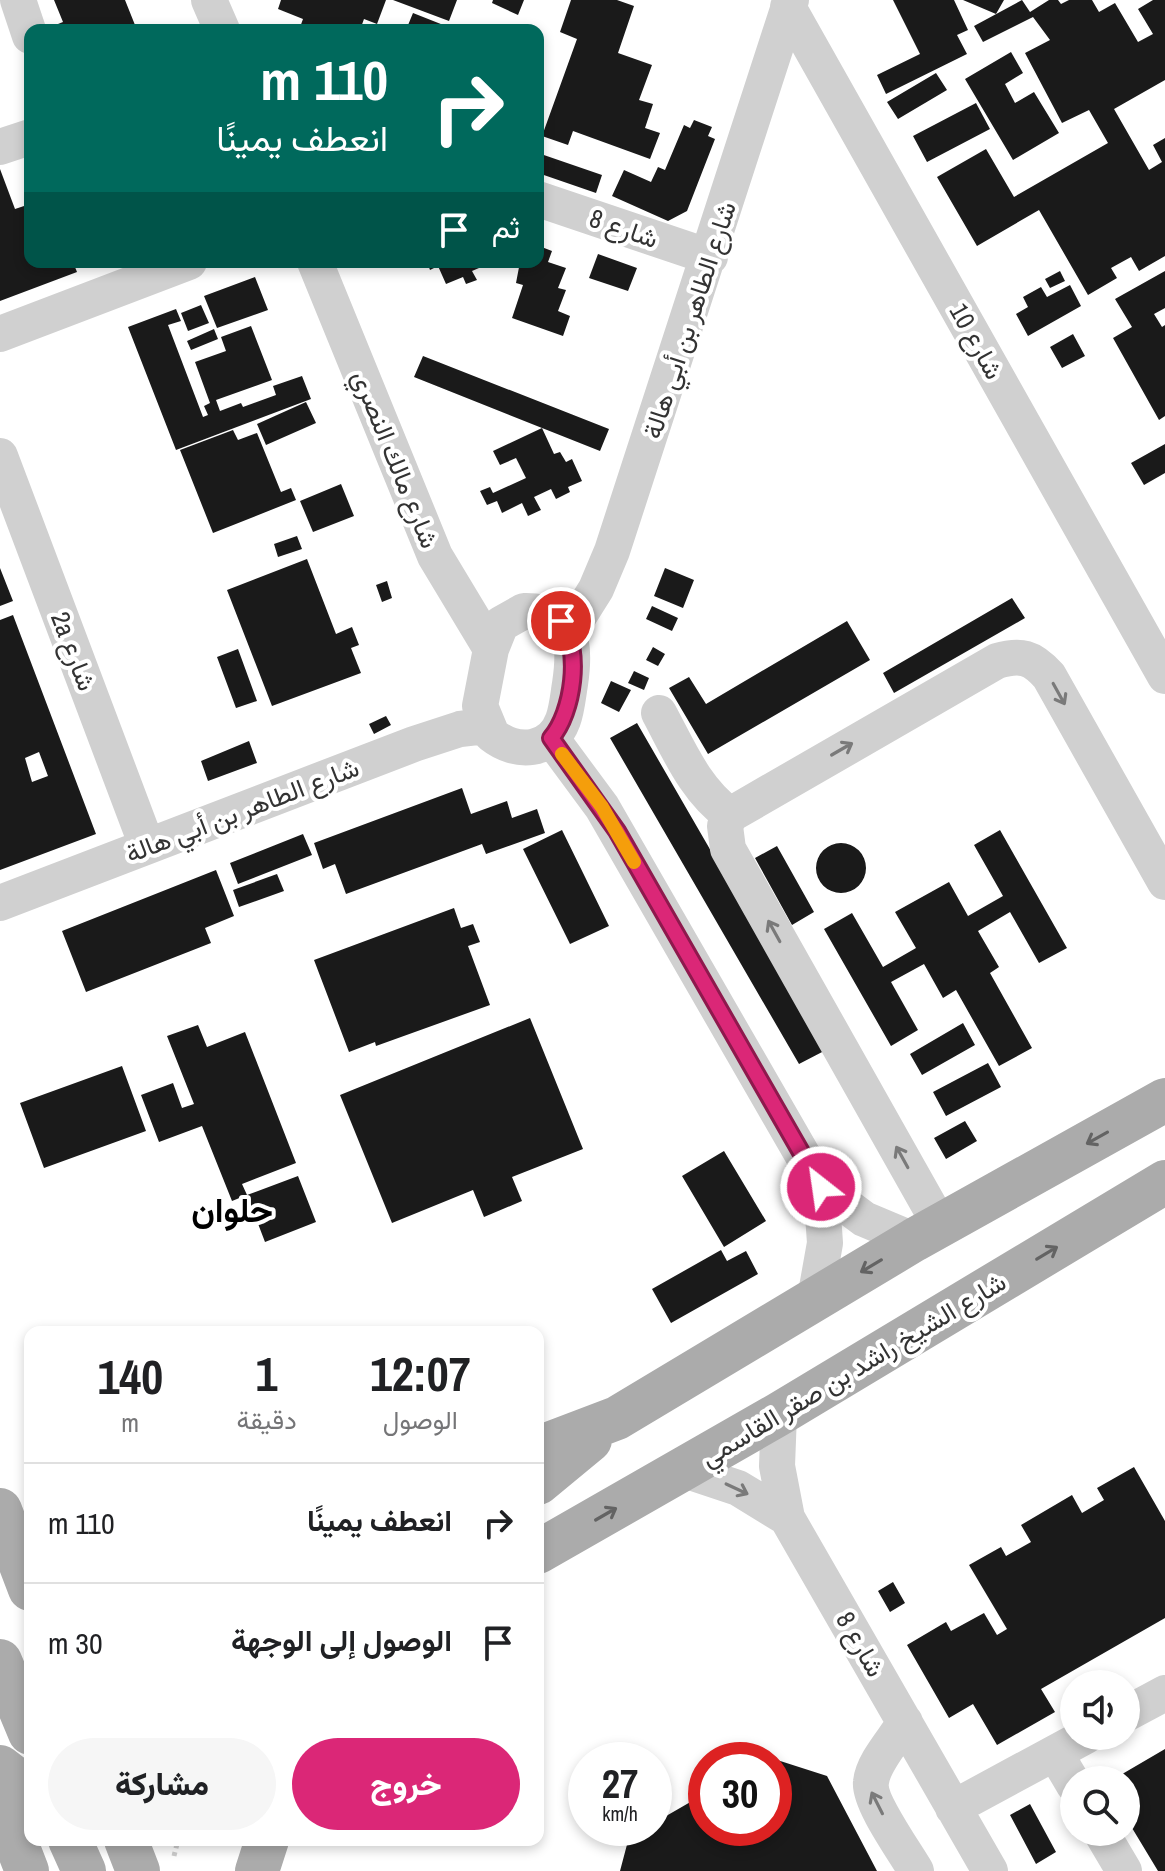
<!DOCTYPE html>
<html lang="ar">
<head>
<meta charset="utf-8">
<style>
	:root { --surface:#fff; --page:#f6f6f6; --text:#202124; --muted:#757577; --line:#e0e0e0; --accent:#db2777 }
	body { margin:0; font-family:"Archivo Narrow",Vazirmatn,sans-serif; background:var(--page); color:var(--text); direction:rtl; height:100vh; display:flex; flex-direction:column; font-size:30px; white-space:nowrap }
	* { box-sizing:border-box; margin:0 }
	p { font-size:26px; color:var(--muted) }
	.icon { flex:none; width:44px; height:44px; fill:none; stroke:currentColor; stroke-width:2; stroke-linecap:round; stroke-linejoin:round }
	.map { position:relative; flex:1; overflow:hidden; direction:ltr }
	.side { position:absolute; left:24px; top:1326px; width:520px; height:520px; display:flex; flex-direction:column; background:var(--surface); border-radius:16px; box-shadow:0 4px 12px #0003; direction:rtl }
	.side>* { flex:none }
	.hud { position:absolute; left:24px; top:24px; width:520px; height:244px; border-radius:16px; box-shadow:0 4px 12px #0003; direction:rtl; background:#00695c; color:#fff; overflow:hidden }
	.controls { position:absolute; left:1060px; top:1670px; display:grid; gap:16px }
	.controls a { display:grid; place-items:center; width:80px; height:80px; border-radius:50%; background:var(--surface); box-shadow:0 4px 12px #0003; font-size:40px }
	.speed { position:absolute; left:568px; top:1742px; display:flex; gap:16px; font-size:40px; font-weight:700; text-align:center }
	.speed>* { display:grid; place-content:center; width:104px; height:104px; border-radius:50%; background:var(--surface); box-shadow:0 4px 12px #0003; line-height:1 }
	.speed small { font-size:20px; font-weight:400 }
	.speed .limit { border:12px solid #d22; background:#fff; color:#111 }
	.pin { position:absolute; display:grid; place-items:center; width:68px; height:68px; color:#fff; margin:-34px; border:4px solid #fff; border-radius:50%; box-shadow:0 2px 8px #0007 }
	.me { position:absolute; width:88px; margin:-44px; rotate:330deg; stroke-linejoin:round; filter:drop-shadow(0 0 6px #0008) }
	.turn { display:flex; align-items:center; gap:28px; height:168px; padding:0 24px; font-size:36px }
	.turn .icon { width:104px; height:104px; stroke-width:2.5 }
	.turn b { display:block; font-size:56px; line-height:68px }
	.then { display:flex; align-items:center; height:76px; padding:0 24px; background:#0003; gap:16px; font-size:30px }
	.eta { display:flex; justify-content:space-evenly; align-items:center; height:136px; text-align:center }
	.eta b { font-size:48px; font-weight:800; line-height:56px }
	.primary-button { display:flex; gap:16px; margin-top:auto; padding:16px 24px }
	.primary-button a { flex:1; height:92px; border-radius:48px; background:var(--accent); color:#fff; font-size:32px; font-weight:800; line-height:92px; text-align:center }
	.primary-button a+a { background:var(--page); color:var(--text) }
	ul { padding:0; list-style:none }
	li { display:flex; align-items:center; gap:24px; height:120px; padding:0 24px; border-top:2px solid var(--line) }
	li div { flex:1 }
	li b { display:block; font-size:30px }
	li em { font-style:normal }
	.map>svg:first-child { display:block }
	.building { fill:#1a1a1a; fill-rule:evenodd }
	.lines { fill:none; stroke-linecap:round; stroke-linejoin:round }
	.path { stroke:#cdcdcd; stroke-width:5; stroke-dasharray:4 4; stroke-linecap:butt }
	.minor { stroke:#d0d0d0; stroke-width:36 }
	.major { stroke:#ababab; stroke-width:44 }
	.oneway { stroke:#7a7a7a }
	.oneway2 { stroke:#636363 }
	.route-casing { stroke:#8e194d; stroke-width:20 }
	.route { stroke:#db2777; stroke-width:14 }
	.slow { stroke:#f59e0b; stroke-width:14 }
	.labels { text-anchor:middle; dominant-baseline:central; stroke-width:8; stroke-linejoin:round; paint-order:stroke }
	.street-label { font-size:26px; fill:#333; stroke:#fff }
	.district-label { font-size:34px; font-weight:bold; fill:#000; stroke:#fff }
</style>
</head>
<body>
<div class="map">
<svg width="1165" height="1871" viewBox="0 0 1165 1871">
	<rect width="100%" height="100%" fill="#fff"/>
	<!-- building -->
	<path class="building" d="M 54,0 L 125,0 L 137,30 L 43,30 L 63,22 Z
		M 281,0 L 386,0 L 377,24 L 364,19 L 360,30 L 299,30 L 303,19 L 278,9 Z
		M 393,0 L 457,0 L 449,21 Z
		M 493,0 L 524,0 L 518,15 L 492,3 Z
		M 571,0 L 617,0 L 634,6 L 618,53 L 652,65 L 639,100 L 653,104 L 645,128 L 660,133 L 650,159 L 573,131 L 568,145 L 542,136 L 577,39 L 560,32 Z
		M 893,0 L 954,0 L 968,30 L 957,35 L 967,54 L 886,94 L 877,75 L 920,54 Z
		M 963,0 L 1004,0 L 996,14 Z
		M 1022,0 L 1030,12 L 1049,0 L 1058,0 L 1061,4 L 1069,0 L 1092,0 L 1099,12 L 1115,3 L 1138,42 L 1153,34 L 1138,9 L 1153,0 L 1165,0 L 1165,80 L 1114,109 L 1149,170 L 1162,162 L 1153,145 L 1165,138 L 1165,256 L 1139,271 L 1131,257 L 1111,268 L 1117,278 L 1088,295 L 1039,210 L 977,246 L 937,177 L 986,149 L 1014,197 L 1108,143 L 1089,110 L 1062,123 L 1025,53 L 1050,40 L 1033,17 L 983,42 L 974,26 Z
		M 413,13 L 456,30 L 406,30 Z
		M 1011,52 L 1023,73 L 1005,84 L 1015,103 L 1034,92 L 1059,133 L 1013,160 L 965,79 Z
		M 936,73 L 947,90 L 898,119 L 887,102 Z
		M 976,103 L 990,129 L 927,162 L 913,136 Z
		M 694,120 L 712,127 L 708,136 L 715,139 L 687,211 L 668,221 L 612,196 L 624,170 L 651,182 L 658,167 L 665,170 L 684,125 L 690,128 Z
		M 538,153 L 602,175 L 596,193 L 538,173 Z
		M 0,169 L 15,209 L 30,204 L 30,262 L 73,262 L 77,272 L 0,301 Z
		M 539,246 L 552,251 L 548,262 L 566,268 L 558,288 L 566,290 L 558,311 L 570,316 L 563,336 L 512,318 L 523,285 L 516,283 L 520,262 L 538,262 Z
		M 598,254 L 637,268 L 628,291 L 589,278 Z
		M 427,262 L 484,262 L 486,265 L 472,271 L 477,280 L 466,284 L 463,277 L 446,284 L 438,266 L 430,270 Z
		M 1060,271 L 1065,281 L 1050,288 L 1045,279 Z
		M 1165,271 L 1165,308 L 1154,314 L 1162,327 L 1165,325 L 1165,416 L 1159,420 L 1113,338 L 1132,327 L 1115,299 Z
		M 255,277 L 268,310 L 217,328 L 204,296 Z
		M 1070,285 L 1081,306 L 1028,336 L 1016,314 L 1028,307 L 1023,297 L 1041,287 L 1047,297 Z
		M 201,305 L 209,323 L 188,331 L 181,313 Z
		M 176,309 L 181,321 L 168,325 L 203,417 L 208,415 L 204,406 L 210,403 L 195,362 L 226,351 L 221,337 L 251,326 L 272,380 L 216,400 L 220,411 L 241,403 L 243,407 L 276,395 L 273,386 L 302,376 L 311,399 L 176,450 L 128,327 Z
		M 214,329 L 218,339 L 191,350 L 187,341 Z
		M 1073,334 L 1085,356 L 1062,368 L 1050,347 Z
		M 423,356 L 609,429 L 600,451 L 414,377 Z
		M 306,402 L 316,423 L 266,445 L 257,424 Z
		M 542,428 L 554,454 L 560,452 L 566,462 L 572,459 L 582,481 L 568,487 L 570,492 L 556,499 L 551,489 L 534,497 L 541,510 L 528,516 L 522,503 L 502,513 L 497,501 L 487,505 L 480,491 L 490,487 L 493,493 L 526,478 L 516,458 L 500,465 L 493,451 Z
		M 233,430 L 238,440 L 257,433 L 281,492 L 291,488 L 296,500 L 213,533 L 180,450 Z
		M 1165,444 L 1165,473 L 1144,485 L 1131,463 Z
		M 341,484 L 354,516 L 313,532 L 300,501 Z
		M 297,536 L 302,549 L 278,557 L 274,544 Z
		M 307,559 L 336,634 L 352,627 L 359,645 L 351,648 L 361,673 L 272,706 L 227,590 Z
		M 0,568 L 13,601 L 0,606 Z
		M 665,568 L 694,580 L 683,608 L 654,596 Z
		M 387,581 L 392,598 L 382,602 L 376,585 Z
		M 1012,598 L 1025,618 L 894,693 L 883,673 Z
		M 652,606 L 678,618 L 672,631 L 646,619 Z
		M 13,615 L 96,834 L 0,870 L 0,620 ZM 39,752 L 48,776 L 32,782 L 25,758 Z
		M 847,621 L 870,660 L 708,754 L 669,688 L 689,677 L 706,704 Z
		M 653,647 L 665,654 L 658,666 L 646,660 Z
		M 238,649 L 257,701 L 236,708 L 217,657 Z
		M 634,671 L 649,678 L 644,690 L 628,683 Z
		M 611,681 L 631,690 L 619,712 L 601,703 Z
		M 386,716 L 391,725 L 374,734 L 369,724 Z
		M 637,723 L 826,1050 L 799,1064 L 610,738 Z
		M 249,741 L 257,763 L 208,781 L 201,761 Z
		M 462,788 L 471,814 L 507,801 L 512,818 L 537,809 L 545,833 L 486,854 L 482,844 L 346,894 L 335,864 L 323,869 L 314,843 Z
		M 562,830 L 609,926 L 570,944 L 523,849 Z
		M 1000,830 L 1067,948 L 1039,963 L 1010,912 L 978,931 L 999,967 L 990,973 L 1032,1048 L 999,1066 L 956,990 L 943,998 L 924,964 L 891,982 L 918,1030 L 891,1046 L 824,929 L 852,913 L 883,967 L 916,948 L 895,912 L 949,882 L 968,916 L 1003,896 L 974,845 Z
		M 303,834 L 312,855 L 238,884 L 230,863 Z
		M816 868a25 25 0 1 1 50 0a25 25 0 1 1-50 0Z
		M 777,846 L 814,912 L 792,925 L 755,858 Z
		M 216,870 L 234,916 L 205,928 L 211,943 L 86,992 L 62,931 Z
		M 277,874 L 284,891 L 239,907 L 233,890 Z
		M 454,908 L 461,928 L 473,924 L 480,942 L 468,946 L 490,1005 L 376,1046 L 375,1042 L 349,1052 L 314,960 Z
		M 530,1018 L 583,1149 L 512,1177 L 522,1201 L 484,1217 L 473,1190 L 392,1223 L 340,1095 Z
		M 963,1023 L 975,1045 L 922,1075 L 910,1054 Z
		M 198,1025 L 207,1047 L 245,1032 L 296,1163 L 242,1184 L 247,1195 L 232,1201 L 202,1126 L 159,1142 L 141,1095 L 173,1083 L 182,1108 L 194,1104 L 167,1036 Z
		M 988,1063 L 1001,1087 L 946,1116 L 933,1092 Z
		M 122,1066 L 146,1131 L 44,1168 L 20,1103 Z
		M 965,1121 L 977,1141 L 946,1159 L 934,1138 Z
		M 724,1151 L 766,1221 L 724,1247 L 682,1176 Z
		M 298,1176 L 316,1222 L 265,1242 L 247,1195 Z
		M 721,1250 L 727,1261 L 746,1251 L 758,1274 L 671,1323 L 652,1289 Z
		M 1134,1467 L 1165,1521 L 1165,1618 L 1041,1689 L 1055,1712 L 997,1745 L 973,1704 L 949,1718 L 907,1645 L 946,1622 L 951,1631 L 984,1613 L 997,1635 L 1007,1629 L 969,1565 L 1001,1547 L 1006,1556 L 1031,1542 L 1021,1525 L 1072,1495 L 1082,1513 L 1104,1500 L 1097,1488 Z
		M 893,1582 L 905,1603 L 890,1612 L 878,1591 Z
		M 1165,1749 L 1165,1871 L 1158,1871 L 1126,1818 L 1126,1780 L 1112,1780 Z
		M 774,1759 L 827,1776 L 877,1871 L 620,1871 L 629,1837 L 645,1828 L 654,1828 L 654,1823 L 706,1793 L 706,1828 L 774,1828 Z
		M 1030,1804 L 1056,1852 L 1036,1864 L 1010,1815 Z"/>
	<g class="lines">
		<!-- path -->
		<path class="path" d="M 174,1856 L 178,1840"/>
		<!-- minor -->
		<path class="minor" d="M 18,0 L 30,36
			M 209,0 L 222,30
			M 788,7 L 1165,676
			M 0,147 L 30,137
			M 538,199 L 710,257
			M 315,262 L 435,556 L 491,649
			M 0,334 L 189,262
			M 0,456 L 147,846
			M 524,611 C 574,610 576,644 570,684 C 568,696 567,709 563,720 C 551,753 516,754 492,735 L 480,706 L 491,649 L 501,624 Z
			M 569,632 L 596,589 L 612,551 L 791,0
			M 659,713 C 679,750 695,790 730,815
			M 551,738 L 602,807 L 821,1187 L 864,1219 L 914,1240
			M 0,903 L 414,744 L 460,729 L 486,726
			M 940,1225 L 728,849 L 725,826 L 730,815 L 997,661 C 1021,654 1032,657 1049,676 L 1165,882
			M 815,1299 L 825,1243 L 821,1187
			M 779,1414 L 777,1466 L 787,1518
			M 684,1470 L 738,1488 L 787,1518 L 990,1871
			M 1126,1714 L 1165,1693
			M 905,1722 C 895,1739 873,1762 871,1782 C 868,1801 905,1852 916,1871
			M 1055,1753 L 1074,1785
			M 953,1808 L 1086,1736
			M 1101,1832 L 1124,1871"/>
		<!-- major -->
		<path class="major" d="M 538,1448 L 617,1418 L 914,1240 L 1165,1100
			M 538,1483 L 590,1440
			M 0,1510 L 30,1589
			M 538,1552 L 779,1414 L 1165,1182
			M 0,1661 L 30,1733
			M 0,1767 L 30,1790
			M 0,1801 L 27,1871
			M 70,1840 L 84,1871
			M 126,1840 L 138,1871
			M 257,1871 L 267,1840"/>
	</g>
	<!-- one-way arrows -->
	<defs><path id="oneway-shaft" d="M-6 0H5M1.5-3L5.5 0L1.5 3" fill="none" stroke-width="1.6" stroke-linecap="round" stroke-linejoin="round" transform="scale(2)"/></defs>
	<g class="oneway">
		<use href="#oneway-shaft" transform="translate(1059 694) rotate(61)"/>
		<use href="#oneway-shaft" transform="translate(842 749) rotate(-30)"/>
		<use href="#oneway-shaft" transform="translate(774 931) rotate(-119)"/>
		<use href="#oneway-shaft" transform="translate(902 1157) rotate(-119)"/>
		<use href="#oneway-shaft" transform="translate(737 1489) rotate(25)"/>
		<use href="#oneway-shaft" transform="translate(877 1803) rotate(-117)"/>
	</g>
	<g class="oneway2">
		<use href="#oneway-shaft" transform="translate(1097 1138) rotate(151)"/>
		<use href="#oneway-shaft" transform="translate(1047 1253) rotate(-31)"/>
		<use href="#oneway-shaft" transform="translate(871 1266) rotate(149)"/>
		<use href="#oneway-shaft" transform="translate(606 1514) rotate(-30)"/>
	</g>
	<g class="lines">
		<defs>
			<path id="route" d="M 561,621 C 582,649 573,713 551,738 L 617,831 L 821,1187"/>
		</defs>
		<!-- route casing -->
		<use href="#route" class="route-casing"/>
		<!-- route -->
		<use href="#route" class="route"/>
		<!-- slow -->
		<path class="slow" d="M 562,754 L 602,807 L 634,862"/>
	</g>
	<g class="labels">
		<!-- street labels -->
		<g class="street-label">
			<text transform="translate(624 228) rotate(19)">شارع 8</text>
			<text transform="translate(689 320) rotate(-72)">شارع الطاهر بن أبي هالة</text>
			<text transform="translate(977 341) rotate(61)">شارع 10</text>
			<text transform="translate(396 459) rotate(68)">شارع مالك النصري</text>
			<text transform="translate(74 651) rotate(69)">2a شارع</text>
			<text transform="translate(242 810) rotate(-21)">شارع الطاهر بن أبي هالة</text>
			<text transform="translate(853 1369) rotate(-31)">شارع الشيخ راشد بن صقر القاسمي</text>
			<text transform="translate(861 1644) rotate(60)">شارع 8</text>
		</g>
		<!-- district labels -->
		<g class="district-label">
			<text x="232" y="1210">حلوان</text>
		</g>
	</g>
</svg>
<div class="controls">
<a><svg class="icon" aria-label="sound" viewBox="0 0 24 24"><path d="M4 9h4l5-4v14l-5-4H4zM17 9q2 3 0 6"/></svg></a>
<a><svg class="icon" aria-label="search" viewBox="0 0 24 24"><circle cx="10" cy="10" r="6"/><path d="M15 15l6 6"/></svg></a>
</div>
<div class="speed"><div>27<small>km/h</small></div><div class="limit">30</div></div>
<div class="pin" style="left:561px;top:621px;background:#d93025"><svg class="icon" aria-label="arrive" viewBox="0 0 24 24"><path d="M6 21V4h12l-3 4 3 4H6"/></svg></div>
<svg class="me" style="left:821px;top:1187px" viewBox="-20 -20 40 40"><circle r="17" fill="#db2777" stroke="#fff" stroke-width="3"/><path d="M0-11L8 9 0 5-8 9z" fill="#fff"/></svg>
<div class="hud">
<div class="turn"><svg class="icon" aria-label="right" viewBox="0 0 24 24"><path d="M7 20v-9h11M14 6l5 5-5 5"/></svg><div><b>110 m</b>انعطف يمينًا</div></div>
<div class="then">ثم<svg class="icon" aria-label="arrive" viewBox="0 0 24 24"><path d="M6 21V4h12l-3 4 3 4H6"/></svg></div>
</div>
<section class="side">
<div class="eta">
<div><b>12:07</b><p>الوصول</p></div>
<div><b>1</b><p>دقيقة</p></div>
<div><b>140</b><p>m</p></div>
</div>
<ul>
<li><svg class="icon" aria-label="right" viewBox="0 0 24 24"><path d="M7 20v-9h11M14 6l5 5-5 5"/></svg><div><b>انعطف يمينًا</b></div><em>110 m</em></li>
<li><svg class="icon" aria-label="arrive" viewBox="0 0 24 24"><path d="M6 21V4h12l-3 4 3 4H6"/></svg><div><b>الوصول إلى الوجهة</b></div><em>30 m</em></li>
</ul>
<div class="primary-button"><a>خروج</a><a>مشاركة</a></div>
</section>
</div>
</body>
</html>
